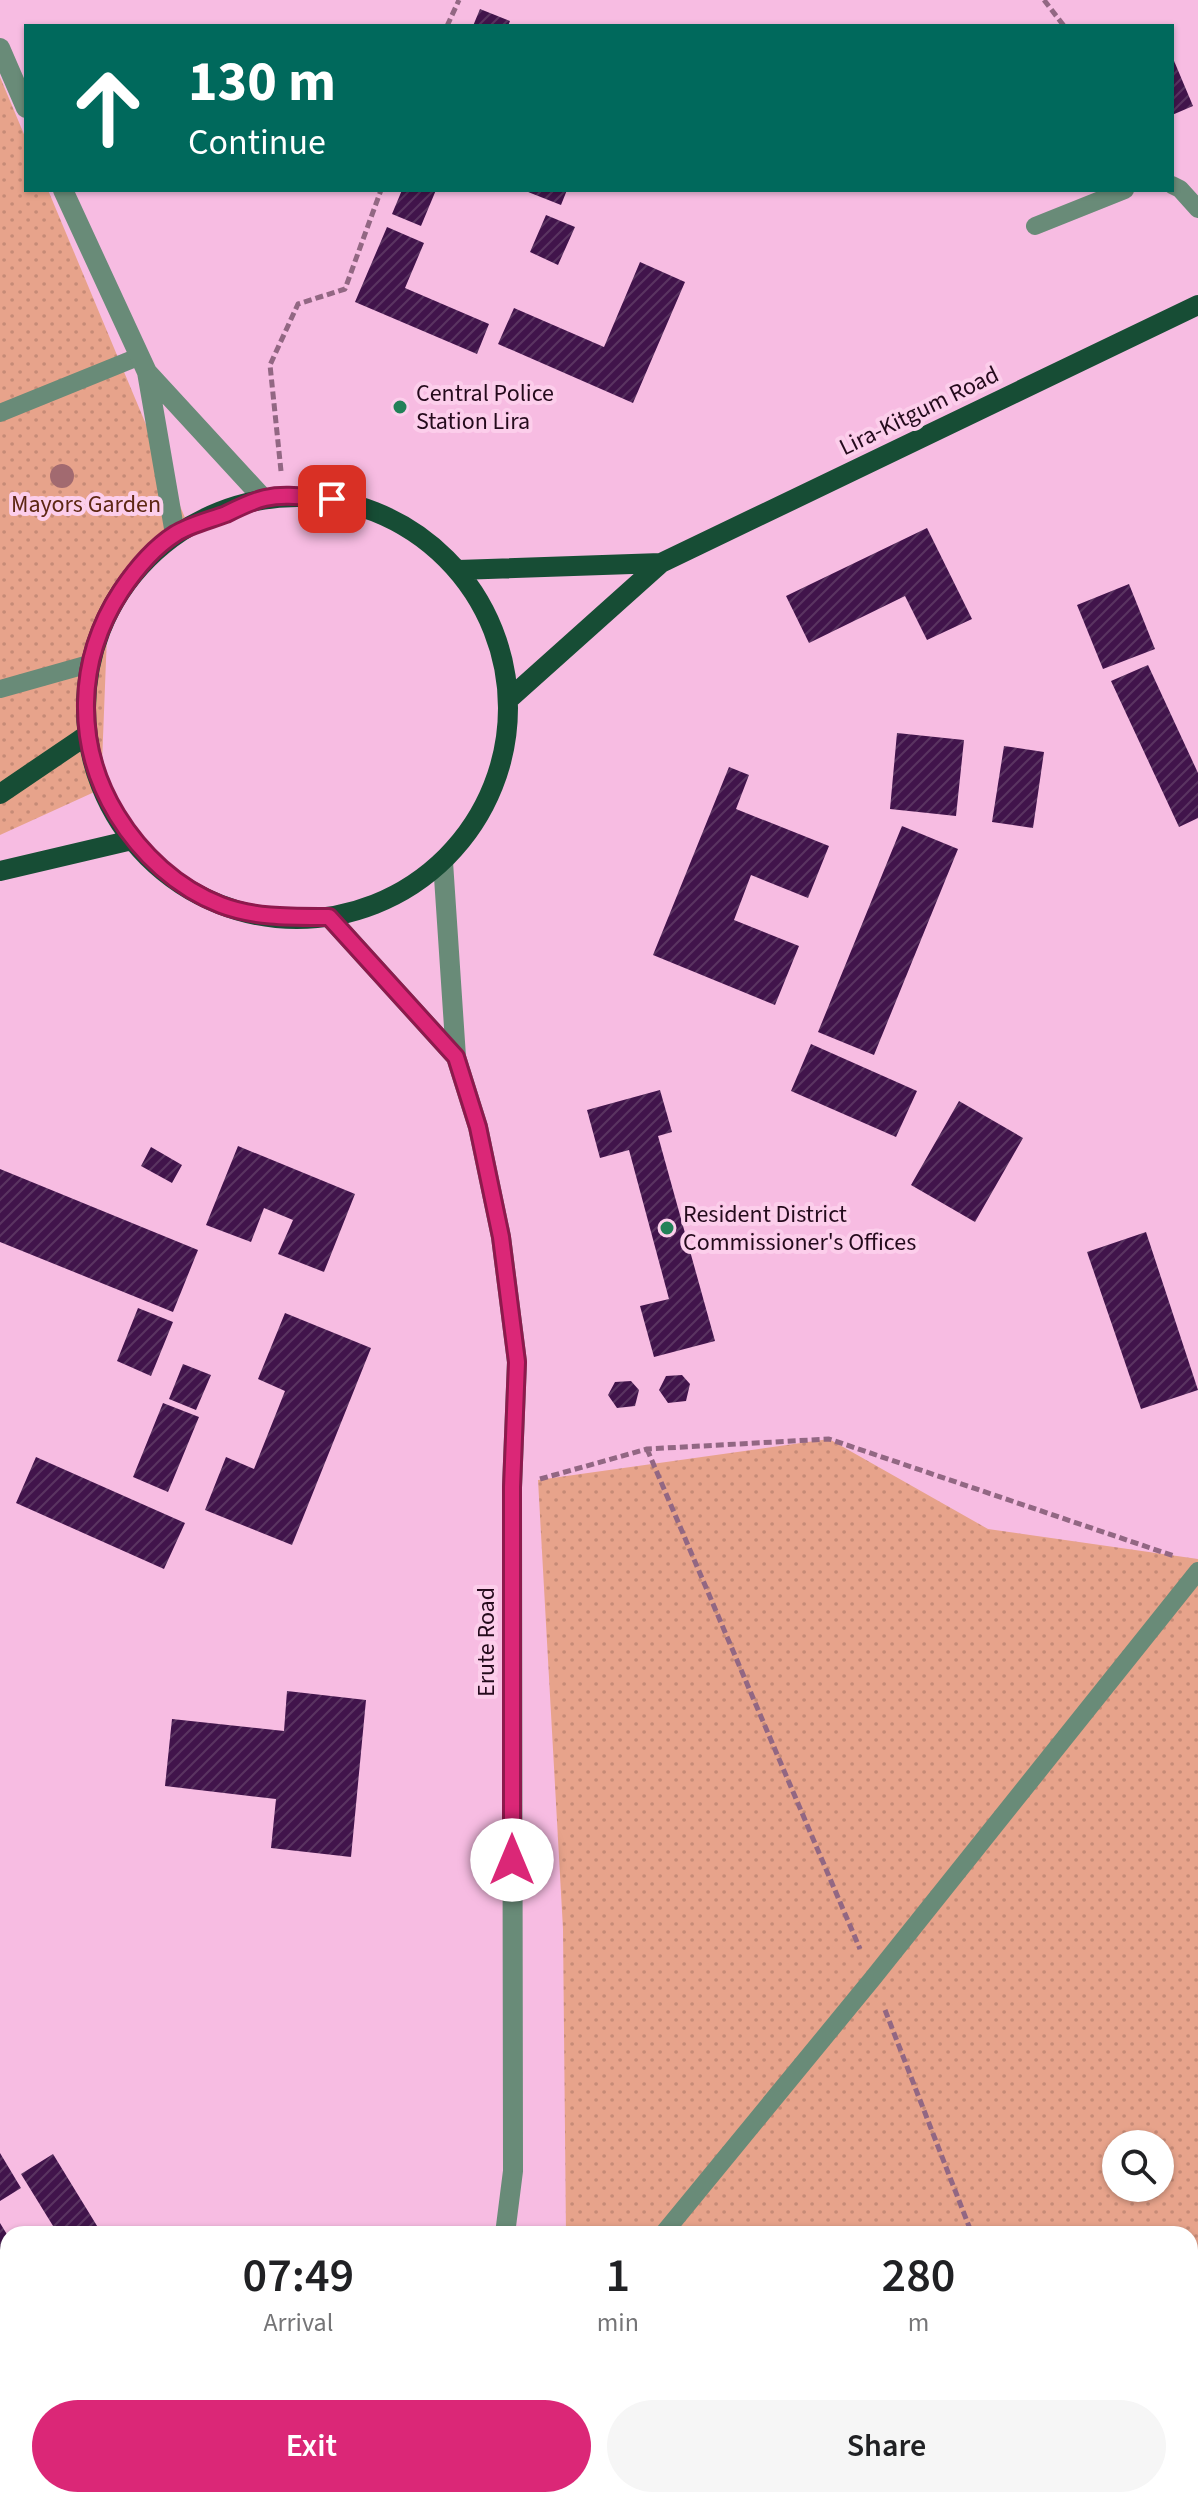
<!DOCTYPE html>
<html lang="en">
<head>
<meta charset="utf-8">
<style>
	:root { --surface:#fff; --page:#f6f6f6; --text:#202124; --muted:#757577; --accent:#db2777 }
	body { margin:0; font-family:"Source Sans 3",sans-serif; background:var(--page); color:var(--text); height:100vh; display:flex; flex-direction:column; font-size:30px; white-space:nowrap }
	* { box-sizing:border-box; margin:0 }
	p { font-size:26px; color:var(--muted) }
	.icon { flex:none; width:44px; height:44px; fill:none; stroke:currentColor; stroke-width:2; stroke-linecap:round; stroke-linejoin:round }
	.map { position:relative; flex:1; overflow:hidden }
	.panel { position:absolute; left:0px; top:2226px; width:1198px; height:282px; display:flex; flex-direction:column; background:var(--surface); border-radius:24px 24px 0 0; box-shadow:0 2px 6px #0004 }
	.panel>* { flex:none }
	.top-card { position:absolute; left:24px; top:24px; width:1150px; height:168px; border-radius:0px; box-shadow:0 2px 6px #0004; background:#00695c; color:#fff; overflow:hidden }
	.buttons { position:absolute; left:1102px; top:2130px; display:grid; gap:16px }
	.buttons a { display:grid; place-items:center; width:72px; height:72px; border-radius:50%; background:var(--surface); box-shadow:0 2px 6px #0004; font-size:40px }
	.pin { position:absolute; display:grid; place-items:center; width:68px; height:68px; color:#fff; margin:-34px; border-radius:16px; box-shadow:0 4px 12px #0006 }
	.me { position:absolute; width:88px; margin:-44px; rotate:0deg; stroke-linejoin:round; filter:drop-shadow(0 0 6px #0008) }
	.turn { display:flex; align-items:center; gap:28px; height:168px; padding:0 32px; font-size:36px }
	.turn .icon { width:104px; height:104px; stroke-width:2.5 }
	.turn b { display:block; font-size:56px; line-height:68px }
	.eta { display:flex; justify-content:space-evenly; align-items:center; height:136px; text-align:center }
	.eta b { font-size:48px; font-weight:600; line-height:56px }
	.primary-button { display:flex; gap:16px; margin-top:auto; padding:16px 32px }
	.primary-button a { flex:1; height:92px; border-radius:48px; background:var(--accent); color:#fff; font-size:32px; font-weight:600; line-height:92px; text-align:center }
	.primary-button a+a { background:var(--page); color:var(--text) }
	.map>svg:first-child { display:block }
	.grass { fill:url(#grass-dots); fill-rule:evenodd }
	.building { fill:url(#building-hatch) }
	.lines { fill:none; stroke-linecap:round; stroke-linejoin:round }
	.path { stroke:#926783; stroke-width:5; stroke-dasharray:8 4; stroke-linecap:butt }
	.service { stroke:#698b78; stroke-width:18 }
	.minor { stroke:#698b78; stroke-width:20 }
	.primary { stroke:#174d35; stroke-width:20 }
	.tree { fill:#a26a70 }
	.route-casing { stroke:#8e194d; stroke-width:20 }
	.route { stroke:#db2777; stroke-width:14 }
	.poi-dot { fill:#228158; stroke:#fcceeb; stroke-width:3 }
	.labels { text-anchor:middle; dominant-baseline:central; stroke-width:8; stroke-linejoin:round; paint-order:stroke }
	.poi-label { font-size:24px; fill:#240a1c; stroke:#fcceeb; text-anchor:start }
	.street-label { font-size:24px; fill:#240a1c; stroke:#fcceeb }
	.park-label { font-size:24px; fill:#5d2713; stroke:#fcceeb }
</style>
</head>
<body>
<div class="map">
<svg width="1198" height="2507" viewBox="0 0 1198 2507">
	<defs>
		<pattern id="grass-dots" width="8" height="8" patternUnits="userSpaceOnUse" patternTransform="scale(2)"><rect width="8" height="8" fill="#e7a38b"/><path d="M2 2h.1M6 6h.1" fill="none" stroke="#c68b77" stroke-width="1.8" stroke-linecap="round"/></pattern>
		<pattern id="building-hatch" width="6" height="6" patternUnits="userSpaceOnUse" patternTransform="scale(2)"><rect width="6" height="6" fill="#41144b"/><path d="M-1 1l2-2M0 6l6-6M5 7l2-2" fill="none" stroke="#5a3461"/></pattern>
	</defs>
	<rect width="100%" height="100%" fill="#f7bce2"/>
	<!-- grass -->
	<path class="grass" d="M 0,77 L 26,139 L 26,190 L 48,190 L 188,525 L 108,609 L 101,789 L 0,835 Z
		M 829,1439 L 988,1529 L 1198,1559 L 1198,2507 L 483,2507 L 486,2500 L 1190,2500 L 1190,2234 L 566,2234 L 563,1929 L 538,1480 ZM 1116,2144 L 1160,2144 L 1160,2188 L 1116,2188 Z"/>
	<!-- building -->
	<path class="building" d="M 480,9 L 510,21 L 508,26 L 473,26 Z
		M 1172,56 L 1193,106 L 1172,115 Z
		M 402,190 L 436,190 L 421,226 L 392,214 Z
		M 523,190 L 567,190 L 561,205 Z
		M 546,215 L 575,227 L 558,265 L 530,252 Z
		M 387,227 L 424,243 L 405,288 L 489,324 L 477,354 L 355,302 Z
		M 640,262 L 685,282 L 633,403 L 498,344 L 514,308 L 604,347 Z
		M 927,528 L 972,619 L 927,640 L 905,596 L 809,643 L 786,596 Z
		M 1129,584 L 1155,649 L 1103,669 L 1077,605 Z
		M 1148,665 L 1198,773 L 1198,818 L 1179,827 L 1111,681 Z
		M 897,733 L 964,740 L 956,816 L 890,809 Z
		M 1004,746 L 1044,752 L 1033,828 L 992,822 Z
		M 729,767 L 749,775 L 736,809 L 829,846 L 808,898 L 751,875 L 734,920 L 799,946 L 775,1005 L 653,955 Z
		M 902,826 L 958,849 L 874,1055 L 818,1032 Z
		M 811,1044 L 917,1091 L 896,1137 L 791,1091 Z
		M 660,1090 L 672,1132 L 658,1136 L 715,1341 L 654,1357 L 640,1306 L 669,1299 L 629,1150 L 600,1158 L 587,1110 Z
		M 959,1101 L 1023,1138 L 975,1222 L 911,1185 Z
		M 238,1146 L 355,1194 L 324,1272 L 278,1254 L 293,1220 L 264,1208 L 251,1242 L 206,1225 Z
		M 151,1147 L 182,1165 L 172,1183 L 141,1166 Z
		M 0,1169 L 198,1250 L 173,1312 L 0,1242 Z
		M 1146,1232 L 1198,1390 L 1141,1409 L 1087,1252 Z
		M 138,1308 L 173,1322 L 151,1376 L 117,1361 Z
		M 285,1313 L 371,1348 L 292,1545 L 205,1510 L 226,1457 L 254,1469 L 285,1391 L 258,1379 Z
		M 183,1364 L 211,1375 L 196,1410 L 169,1399 Z
		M 682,1375 L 690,1384 L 686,1401 L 668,1403 L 659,1390 L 666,1376 Z
		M 631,1381 L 639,1390 L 635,1406 L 617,1408 L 608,1395 L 615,1382 Z
		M 163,1403 L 199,1417 L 168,1492 L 133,1477 Z
		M 36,1457 L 185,1523 L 164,1569 L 16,1503 Z
		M 287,1691 L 366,1700 L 351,1857 L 271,1848 L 276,1799 L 165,1786 L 172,1719 L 284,1731 Z
		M 0,2153 L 21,2188 L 0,2201 Z
		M 53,2154 L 102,2234 L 58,2234 L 21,2174 Z
		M 0,2223 L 8,2236 L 8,2327 L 0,2314 Z
		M 8,2370 L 8,2414 L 0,2400 L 0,2375 Z
		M 217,2500 L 322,2500 L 326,2507 L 221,2507 Z"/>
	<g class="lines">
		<!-- path -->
		<path class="path" d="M 1044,0 L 1064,26
			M 447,26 L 459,0
			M 281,471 L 270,365 L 298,304 L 345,289 L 381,190
			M 647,1449 L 860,1949
			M 540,1479 L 647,1449 L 829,1439 L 1174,1556
			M 885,2010 L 972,2234
			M 1126,2500 L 1132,2507"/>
		<!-- service -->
		<path class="service" d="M 1172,185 L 1180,189 L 1198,209
			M 1035,226 L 1125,190
			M 0,413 L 138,357
			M 0,689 L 89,664
			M 663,2234 L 873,1978 L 1198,1571"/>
		<!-- minor -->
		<path class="minor" d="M 0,48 L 26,108
			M 63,190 L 147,372 L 263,498
			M 147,372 L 175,534
			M 443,862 L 456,1057 L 478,1127 L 501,1237 L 517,1362 L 512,1487 L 513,2171 L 505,2234
			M 329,917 L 456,1057
			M 460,2507 L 462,2500"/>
		<!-- primary -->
		<path class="primary" d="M86 708a211 211 0 1 1 422 0a211 211 0 1 1-422 0Z
			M 458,570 L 661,563
			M 509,699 L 661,563 L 1198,305
			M 0,794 L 87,735
			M 0,871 L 132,840"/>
	</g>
	<!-- trees -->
	<circle class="tree" cx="62" cy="476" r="12"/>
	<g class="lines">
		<defs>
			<path id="route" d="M 332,499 C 310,498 287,493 265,498 C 252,501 238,508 226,514 C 210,520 189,525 175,534 C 153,548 135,570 121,591 C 76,660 74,745 117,815 C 141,854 177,888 221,905 C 255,918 292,917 329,917 L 456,1057 L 478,1127 L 501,1237 L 517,1362 L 512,1487 L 512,1860"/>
		</defs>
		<!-- route casing -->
		<use href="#route" class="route-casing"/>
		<!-- route -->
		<use href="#route" class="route"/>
	</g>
	<!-- markers -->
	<g class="poi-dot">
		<circle cx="400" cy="407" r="8"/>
		<circle cx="667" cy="1228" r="8"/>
	</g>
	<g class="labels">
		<!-- poi labels -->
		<g class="poi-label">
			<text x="416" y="393">Central Police<tspan x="416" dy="28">Station Lira</tspan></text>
			<text x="683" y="1214">Resident District<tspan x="683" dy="28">Commissioner's Offices</tspan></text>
		</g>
		<!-- street labels -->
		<g class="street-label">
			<text transform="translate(919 411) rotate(-26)">Lira-Kitgum Road</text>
			<text transform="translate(486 1642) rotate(-90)">Erute Road</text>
		</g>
		<!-- park labels -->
		<g class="park-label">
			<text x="86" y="504">Mayors Garden</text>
		</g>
	</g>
</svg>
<div class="buttons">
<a><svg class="icon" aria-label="search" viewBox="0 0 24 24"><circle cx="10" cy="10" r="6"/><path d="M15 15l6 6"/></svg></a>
</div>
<div class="pin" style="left:332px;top:499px;background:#d93025"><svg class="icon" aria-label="arrive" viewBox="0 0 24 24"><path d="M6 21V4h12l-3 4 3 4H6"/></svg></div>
<svg class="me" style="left:512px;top:1860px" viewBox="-20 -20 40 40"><circle r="19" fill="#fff"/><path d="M0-13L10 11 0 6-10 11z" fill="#db2777"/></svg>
<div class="top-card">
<div class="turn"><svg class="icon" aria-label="ahead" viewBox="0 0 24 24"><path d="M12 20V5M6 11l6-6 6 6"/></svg><div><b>130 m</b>Continue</div></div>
</div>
<section class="panel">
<div class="eta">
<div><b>07:49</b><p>Arrival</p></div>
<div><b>1</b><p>min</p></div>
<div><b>280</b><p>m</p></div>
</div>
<div class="primary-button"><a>Exit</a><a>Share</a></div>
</section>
</div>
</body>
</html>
